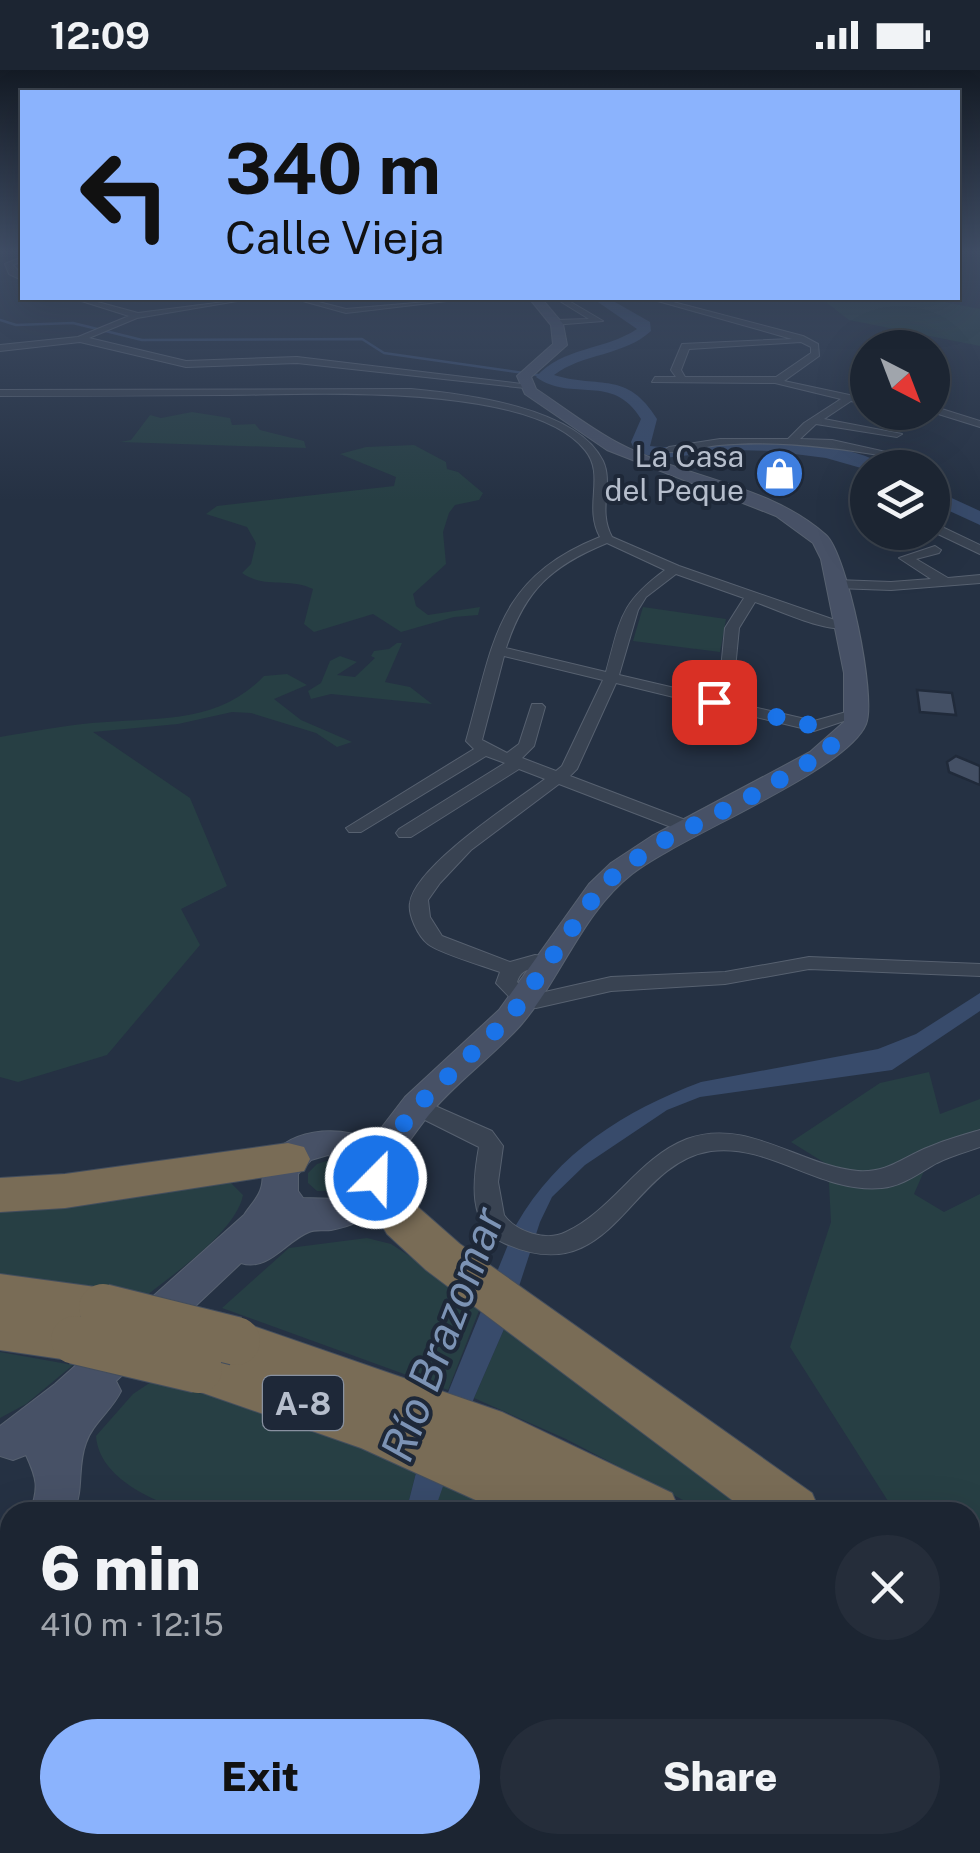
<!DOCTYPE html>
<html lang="en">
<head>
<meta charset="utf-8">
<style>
	:root { --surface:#1c2532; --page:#252d3a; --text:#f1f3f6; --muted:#a0a5ac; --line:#3a424d; --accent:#8bb3fd }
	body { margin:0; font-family:"Public Sans",sans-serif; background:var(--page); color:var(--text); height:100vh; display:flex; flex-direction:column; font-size:38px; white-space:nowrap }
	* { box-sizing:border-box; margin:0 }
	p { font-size:32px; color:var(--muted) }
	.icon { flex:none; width:55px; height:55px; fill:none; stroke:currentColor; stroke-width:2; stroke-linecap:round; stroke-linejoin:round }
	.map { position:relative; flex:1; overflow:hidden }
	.sheet { position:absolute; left:0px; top:1432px; width:980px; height:352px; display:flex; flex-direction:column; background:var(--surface); border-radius:30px 30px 0 0; box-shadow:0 10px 40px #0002,0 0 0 2px var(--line) }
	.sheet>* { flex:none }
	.banner { position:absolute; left:20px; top:20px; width:940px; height:210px; border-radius:0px; box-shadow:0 10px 40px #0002,0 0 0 2px var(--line); background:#8bb3fd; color:#111; overflow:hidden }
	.needle { width:65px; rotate:138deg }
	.fabs { position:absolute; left:850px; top:260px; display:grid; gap:20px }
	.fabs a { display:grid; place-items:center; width:100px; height:100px; border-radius:50%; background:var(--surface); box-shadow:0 10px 40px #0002,0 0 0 2px var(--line); font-size:50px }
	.pin { position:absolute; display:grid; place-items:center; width:85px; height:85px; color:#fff; margin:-42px; border-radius:20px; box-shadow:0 5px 15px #0006 }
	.me { position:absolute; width:110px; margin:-55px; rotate:23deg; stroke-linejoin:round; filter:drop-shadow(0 0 8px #0008) }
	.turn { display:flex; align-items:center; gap:35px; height:210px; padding:0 40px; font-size:45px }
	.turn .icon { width:130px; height:130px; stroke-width:2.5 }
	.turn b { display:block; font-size:70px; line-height:85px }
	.round { display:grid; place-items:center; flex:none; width:105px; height:105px; border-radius:52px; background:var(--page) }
	.head { display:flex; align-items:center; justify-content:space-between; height:170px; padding:0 40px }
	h1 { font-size:60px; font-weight:800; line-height:75px }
	.action { display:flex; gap:20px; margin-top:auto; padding:20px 40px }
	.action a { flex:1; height:115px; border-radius:60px; background:var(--accent); color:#111; font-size:40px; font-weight:800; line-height:115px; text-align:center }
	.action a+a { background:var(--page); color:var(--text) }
	.status { display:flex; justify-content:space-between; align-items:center; height:70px; padding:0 50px; background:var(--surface); direction:ltr }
	.status svg { height:28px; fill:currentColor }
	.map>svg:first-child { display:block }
	.green { fill:#273f44 }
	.water { fill:#384b6b }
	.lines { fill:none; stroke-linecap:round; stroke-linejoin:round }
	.stream { stroke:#384b6b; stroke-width:2.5 }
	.river { fill:#384b6b; fill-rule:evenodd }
	.building { fill:#445065; stroke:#202a3a; stroke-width:2.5 }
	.street-casing { stroke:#576170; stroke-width:2 }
	.secondary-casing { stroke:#576170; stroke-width:2 }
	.highway-casing { stroke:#444e5d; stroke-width:2 }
	.street { fill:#394352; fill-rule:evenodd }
	.secondary { fill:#475166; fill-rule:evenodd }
	.highway { fill:#796c56; fill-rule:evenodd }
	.highway-bridge-casing { stroke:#444e5d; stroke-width:50; stroke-linecap:butt }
	.highway-bridge { stroke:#796c56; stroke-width:48 }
	.route { stroke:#1a73e8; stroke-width:18; stroke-dasharray:0 32.4 }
	.labels { text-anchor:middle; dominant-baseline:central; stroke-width:8; stroke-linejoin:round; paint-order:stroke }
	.far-poi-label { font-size:30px; fill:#b6becc; stroke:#1e2838; text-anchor:end }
	.shield { fill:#1e2838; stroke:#8891a0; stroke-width:2.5 }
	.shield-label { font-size:32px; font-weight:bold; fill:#b6becc }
	.near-water-label { font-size:45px; font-style:italic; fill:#7c93b5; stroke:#1e2838 }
</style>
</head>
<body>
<div class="status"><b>12:09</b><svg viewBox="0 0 49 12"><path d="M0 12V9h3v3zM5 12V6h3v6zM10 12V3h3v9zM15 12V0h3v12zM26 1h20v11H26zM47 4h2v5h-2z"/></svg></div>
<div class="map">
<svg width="980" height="1783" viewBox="0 0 980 1783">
	<rect width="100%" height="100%" fill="#253143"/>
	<!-- green -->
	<path class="green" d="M 828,228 L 940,231 L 980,239 L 980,276 L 849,250 L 827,233 Z
		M 192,342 L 230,348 L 232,355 L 255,354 L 260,360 L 304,371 L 306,378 L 120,372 L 131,370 L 150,345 L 161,348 Z
		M 414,375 L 446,392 L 447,399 L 458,402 L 483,423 L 479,430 L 455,435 L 449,443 L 443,462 L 446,494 L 413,524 L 416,536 L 428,545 L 480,537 L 478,545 L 454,547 L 401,562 L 373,544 L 314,562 L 304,554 L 313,519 C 289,507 264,519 242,503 L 251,494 L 256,473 L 247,457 L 206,444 L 217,436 L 394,416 L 396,407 L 340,384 L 366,377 Z
		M 643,537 L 726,549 L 720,582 L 633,571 Z
		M 397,573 L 402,573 L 385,612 L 410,617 L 432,634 L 331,624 L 311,629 L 308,621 L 321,613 L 330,591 L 340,586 L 357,592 L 337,605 L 355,607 L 375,588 L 371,586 L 374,581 L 389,579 Z
		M 287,604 L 307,615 L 274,629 L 301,650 L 352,672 L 337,677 L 316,663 L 251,643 L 232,642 L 178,654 L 93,662 L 190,728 L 227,816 L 181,839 L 200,875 L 107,985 L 18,1012 L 0,1007 L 0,667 C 30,662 61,656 92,653 C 156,647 217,655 264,606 Z
		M 929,1002 L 940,1044 L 980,1029 L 980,1061 L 935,1076 L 914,1124 L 944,1142 L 980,1124 L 980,1516 L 970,1508 L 970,1442 L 895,1442 L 790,1277 L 831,1152 L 828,1095 L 791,1072 L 880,1013 Z
		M 330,1090 L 348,1097 L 349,1112 L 339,1121 L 317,1121 L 308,1113 L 308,1103 L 317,1094 Z
		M 229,1111 L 243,1125 C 236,1162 174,1203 145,1227 L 0,1204 L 0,1132 Z
		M 367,1168 L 391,1174 L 482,1233 L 448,1320 L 222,1238 L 289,1178 Z
		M 508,1250 L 773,1442 L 706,1442 L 566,1369 L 474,1328 Z
		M 0,1282 L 73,1295 L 26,1334 L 0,1348 Z
		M 151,1312 C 241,1330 332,1362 417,1399 L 406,1442 L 191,1442 C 156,1433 99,1409 96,1366 L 133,1324 Z
		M 443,1411 L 510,1442 L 431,1442 Z
		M 416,1775 L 828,1775 L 840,1783 L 420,1783 Z"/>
	<!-- water -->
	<path class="water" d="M 980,923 L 980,941 L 892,1000 L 700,1027 L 667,1040 L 585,1095 L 552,1127 L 540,1152 L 508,1250 L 474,1328 L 434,1442 L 406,1442 L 417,1399 L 516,1155 C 558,1082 624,1041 701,1012 L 878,979 L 916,964 Z"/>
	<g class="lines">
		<!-- stream -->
		<path class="stream" d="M 0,250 L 16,255 L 73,253 L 142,270 L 362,269 L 384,283 L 545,306"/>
		<!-- river -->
		<path class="river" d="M 592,228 L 608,228 L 650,252 L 651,261 C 624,286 583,283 554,305 C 600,319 627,300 657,349 L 650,376 C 676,380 701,372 728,370 C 768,367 856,373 888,398 L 868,400 L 826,388 L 771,381 L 734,380 L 664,388 L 636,383 L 631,372 L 641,349 C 613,302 572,333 536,307 C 562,277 606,280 637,259 Z
			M 932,419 L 980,441 L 980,455 L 932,433 Z"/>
	</g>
	<!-- building -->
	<path class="building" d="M 917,620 L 952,623 L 956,645 L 920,642 Z
		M 956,686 L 980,696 L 980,715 L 949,702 L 947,692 Z"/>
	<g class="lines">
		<defs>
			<path id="street" d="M 22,187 L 22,191 L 13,195 L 22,205 L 22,210 L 9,204 L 5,194 Z
				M 72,228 L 83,228 L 138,243 L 255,228 L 137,248 L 89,268 L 186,291 L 297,287 L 530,315 L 525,318 L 297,293 L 186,297 L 80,272 L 0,281 L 0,275 L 78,267 L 129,246 Z
				M 292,228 L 303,228 L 346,239 L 472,228 L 346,243 Z
				M 555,228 L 564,228 L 603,251 L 553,255 L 556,250 L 589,249 Z
				M 647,228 L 658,228 L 803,266 L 818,274 L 819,286 L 784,311 L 868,329 L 868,335 L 851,331 L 824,349 L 902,364 L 897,367 L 816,354 L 800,369 L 832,370 L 895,384 L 890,387 C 834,377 776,370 719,375 C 701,377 683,383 665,382 L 664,380 L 669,377 L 720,369 L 788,369 L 804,353 L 841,329 L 775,313 L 652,312 L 655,307 L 676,307 L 671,300 L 682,274 L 792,269 ZM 801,272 L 811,277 L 811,283 L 776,307 L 685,307 L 681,300 L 689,279 Z
				M 411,319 C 464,324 577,337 603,391 C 614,415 597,439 612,467 L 679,496 L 852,556 C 834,567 776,539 755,532 L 739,558 L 735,599 L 723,630 L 814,651 L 857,639 L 865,644 L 814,661 L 616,613 L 577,699 L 570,706 L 696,754 L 699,758 L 696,762 L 684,762 L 559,714 L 471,780 L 440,813 L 428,830 L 430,847 L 442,866 L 510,892 L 535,885 L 556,888 L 559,892 L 556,896 C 541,900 523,893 517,912 L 530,924 L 536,924 L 611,907 L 725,902 L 809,887 L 980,894 L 980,906 L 809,899 L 725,914 L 611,921 L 536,938 L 517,935 L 496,913 L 500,902 C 484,896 439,883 428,874 C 418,866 408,845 410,833 C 415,796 514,732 545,709 L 519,699 L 411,767 L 399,767 L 396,763 L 399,759 L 505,693 L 486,686 L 361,762 L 349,762 L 346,758 L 474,679 L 466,671 C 494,573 495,509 600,467 C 583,436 606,405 585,380 C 529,311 306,325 222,325 C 148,326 74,326 0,326 L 0,320 ZM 607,473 L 665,500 C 619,534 621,549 606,602 L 506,578 C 525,520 551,496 607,473 ZM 676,504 L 744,528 L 725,558 L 721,599 L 709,626 L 619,605 L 638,540 L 646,527 ZM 504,586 L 603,610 L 562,696 L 556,701 L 522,688 L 534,676 L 545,637 L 542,634 L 532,634 L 519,674 L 507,683 L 482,670 Z
				M 932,336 L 980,351 L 980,357 L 932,342 Z
				M 942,457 L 980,475 L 980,484 L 938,464 L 938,458 Z
				M 935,476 L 941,480 L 939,483 L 916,489 L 948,508 L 980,505 L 980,513 L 891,520 L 836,518 L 829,514 L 836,510 L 891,512 L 931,509 L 899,488 Z
				M 417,1028 L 492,1061 L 503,1076 L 498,1112 L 504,1145 C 516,1162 547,1172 566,1162 C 613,1140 638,1088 687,1069 C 747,1047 800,1096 858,1101 C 888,1103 903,1087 929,1077 C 945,1070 963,1065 980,1060 L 980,1077 C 966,1082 951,1086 937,1093 C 919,1103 903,1116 882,1118 C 821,1124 770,1073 711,1081 C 627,1094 615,1223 504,1173 C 467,1156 473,1110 479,1077 L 409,1042 L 406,1036 L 409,1030 Z
				M 0,1569 L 10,1570 L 10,1602 L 0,1601 Z
				M 10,1657 L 10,1692 L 0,1696 L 0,1661 Z"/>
			<path id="secondary" d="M 529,228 L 541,228 L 563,254 L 567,275 L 531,307 L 536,319 C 563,337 590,358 618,373 C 684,408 769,414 826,465 C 847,484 877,627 866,654 C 847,701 680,766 632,804 C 582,843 561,909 520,956 C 491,988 455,1013 428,1046 C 415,1062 404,1079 392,1095 C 398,1134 367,1153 331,1160 C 324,1161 315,1159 309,1162 C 286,1171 268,1202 241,1193 L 116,1311 L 121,1321 C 112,1340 92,1354 86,1373 C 77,1397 84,1418 74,1442 L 30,1442 C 39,1417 37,1409 26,1385 L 13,1390 L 0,1386 L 0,1356 L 55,1314 L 244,1145 C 249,1137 259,1127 261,1118 C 264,1110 261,1103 265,1095 C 286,1057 337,1055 372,1070 L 405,1027 L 499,940 L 589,814 L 611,793 L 652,766 L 810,682 L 844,652 L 844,603 L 821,489 L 813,473 L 776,446 L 607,380 L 525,324 L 517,306 L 553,274 L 551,255 ZM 328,1085 L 354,1093 L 358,1113 L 339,1129 L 303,1128 L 298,1121 L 298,1104 L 311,1090 Z
				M 10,1456 L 10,1500 L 0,1504 L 0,1460 Z"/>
			<path id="highway" d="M 288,1073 L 304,1077 L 310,1089 L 304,1101 L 65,1138 L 0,1142 L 0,1108 L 65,1104 Z
				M 377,1091 L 393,1096 L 419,1138 L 460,1174 L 812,1423 L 820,1442 L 748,1442 L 426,1200 L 387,1164 L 355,1108 L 361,1096 Z
				M 0,1204 L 103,1218 L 120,1224 L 128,1238 L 120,1252 L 94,1257 L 100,1270 L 93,1285 L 75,1291 L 0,1280 Z
				M 236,1250 L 502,1342 L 672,1423 L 680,1442 L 596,1442 L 581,1435 L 584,1442 L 502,1442 L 361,1378 L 180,1315 L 172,1299 L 180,1283 L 198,1277 L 217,1283 L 211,1271 L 218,1256 Z
				M 970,1549 L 980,1553 L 980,1618 L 970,1613 Z
				M 970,1617 L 980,1622 L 980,1750 L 970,1746 Z
				M 970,1764 L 978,1783 L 901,1783 L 897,1775 L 970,1775 Z"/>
		</defs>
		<!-- street casing -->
		<use href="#street" class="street-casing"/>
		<!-- secondary casing -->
		<use href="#secondary" class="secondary-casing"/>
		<!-- highway casing -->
		<use href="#highway" class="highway-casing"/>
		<!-- street -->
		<use href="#street" class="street"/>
		<!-- secondary -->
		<use href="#secondary" class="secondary"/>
		<!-- highway -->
		<use href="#highway" class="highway"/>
		<defs>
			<path id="highway-bridge" d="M 103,1238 L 236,1271
				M 75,1270 L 198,1299"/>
		</defs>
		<!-- highway-bridge casing -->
		<use href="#highway-bridge" class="highway-bridge-casing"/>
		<!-- highway-bridge -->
		<use href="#highway-bridge" class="highway-bridge"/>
	</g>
	<!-- sky -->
	<linearGradient id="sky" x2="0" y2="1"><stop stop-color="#141b25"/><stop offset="0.42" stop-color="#404e66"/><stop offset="1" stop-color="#404e66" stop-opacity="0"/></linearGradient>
	<rect width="980" height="431" fill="url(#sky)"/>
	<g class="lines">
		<!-- route -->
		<path class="route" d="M 376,1108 L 374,1093 L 417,1036 L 510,947 L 599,820 L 621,799 L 661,772 L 752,726 L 833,678 L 814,656 L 714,632"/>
	</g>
	<!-- icons -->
	<defs>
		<symbol id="shop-disc" viewBox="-11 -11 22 22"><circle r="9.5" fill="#3f7fe0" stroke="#1e2838"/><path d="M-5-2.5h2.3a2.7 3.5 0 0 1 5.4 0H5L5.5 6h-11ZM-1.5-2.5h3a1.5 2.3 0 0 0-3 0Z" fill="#fff"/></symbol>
	</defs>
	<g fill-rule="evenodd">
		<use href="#shop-disc" x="752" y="376" width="55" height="55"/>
	</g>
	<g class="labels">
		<!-- far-poi labels -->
		<g class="far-poi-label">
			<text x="744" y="386">La Casa<tspan x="744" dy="34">del Peque</tspan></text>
		</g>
		<!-- shield labels -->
		<rect class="shield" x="263" y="1306" width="80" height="54" rx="8"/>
		<g class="shield-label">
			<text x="303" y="1333">A-8</text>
		</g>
		<!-- near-water labels -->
		<g class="near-water-label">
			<text transform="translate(442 1264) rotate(-69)">Río Brazomar</text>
		</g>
	</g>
</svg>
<div class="fabs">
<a><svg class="needle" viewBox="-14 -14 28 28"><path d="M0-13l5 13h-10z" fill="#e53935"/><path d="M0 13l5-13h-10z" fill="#a0a5ac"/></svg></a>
<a><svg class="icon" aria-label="layers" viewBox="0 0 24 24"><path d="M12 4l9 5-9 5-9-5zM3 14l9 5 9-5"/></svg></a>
</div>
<div class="pin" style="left:714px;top:632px;background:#d93025"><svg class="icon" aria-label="arrive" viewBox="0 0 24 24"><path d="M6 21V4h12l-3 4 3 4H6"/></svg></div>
<svg class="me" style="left:376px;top:1108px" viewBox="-20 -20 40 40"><circle r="17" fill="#1a73e8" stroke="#fff" stroke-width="3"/><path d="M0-11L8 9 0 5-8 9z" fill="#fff"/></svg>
<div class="banner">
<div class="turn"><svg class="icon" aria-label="left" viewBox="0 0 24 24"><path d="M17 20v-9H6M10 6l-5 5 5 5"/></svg><div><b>340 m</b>Calle Vieja</div></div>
</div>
<section class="sheet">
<div class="head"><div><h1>6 min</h1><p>410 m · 12:15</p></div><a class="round"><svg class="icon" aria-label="close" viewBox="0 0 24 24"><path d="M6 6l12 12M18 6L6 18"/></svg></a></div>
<div class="action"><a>Exit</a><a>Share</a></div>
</section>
</div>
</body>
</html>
